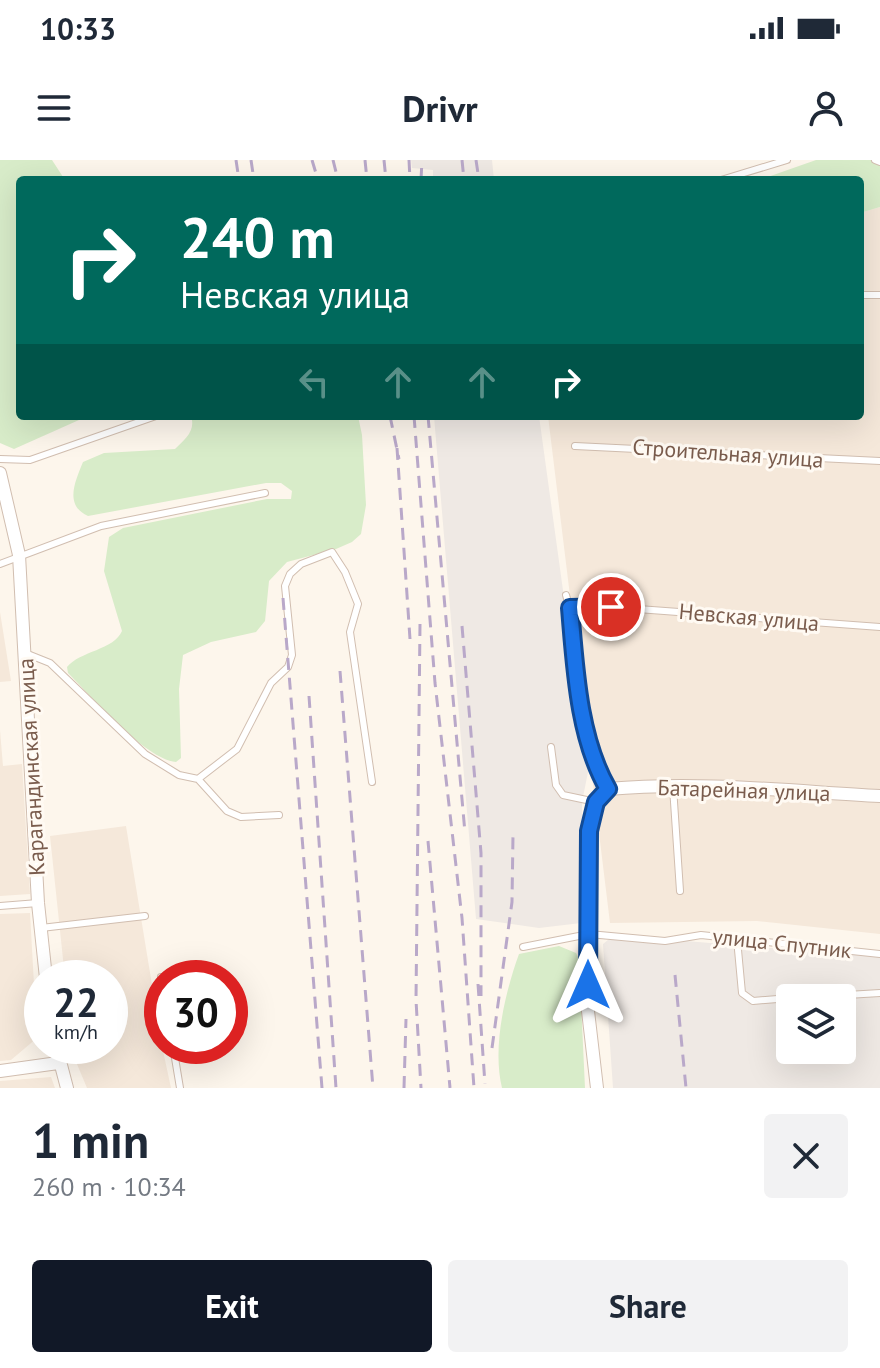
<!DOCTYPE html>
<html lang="en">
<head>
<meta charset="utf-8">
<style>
	:root { --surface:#fff; --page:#f2f2f3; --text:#1f2937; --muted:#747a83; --accent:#111827 }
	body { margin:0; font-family:"PT Sans",sans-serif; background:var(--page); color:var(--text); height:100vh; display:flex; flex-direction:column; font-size:30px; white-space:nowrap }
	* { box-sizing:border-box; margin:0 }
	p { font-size:26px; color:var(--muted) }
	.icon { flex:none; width:44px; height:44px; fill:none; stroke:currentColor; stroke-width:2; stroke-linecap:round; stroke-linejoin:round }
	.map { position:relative; height:928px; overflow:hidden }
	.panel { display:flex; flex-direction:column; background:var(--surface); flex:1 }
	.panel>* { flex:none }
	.guide { position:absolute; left:16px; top:16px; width:848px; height:244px; border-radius:8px; box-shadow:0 8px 32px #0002; background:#00695c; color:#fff; overflow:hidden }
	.buttons { position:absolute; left:776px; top:824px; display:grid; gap:16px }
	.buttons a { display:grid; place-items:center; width:80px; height:80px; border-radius:8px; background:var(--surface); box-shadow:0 8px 32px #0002; font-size:40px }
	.speed { position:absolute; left:24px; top:800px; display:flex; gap:16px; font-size:40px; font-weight:700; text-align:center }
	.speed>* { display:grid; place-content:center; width:104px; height:104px; border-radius:50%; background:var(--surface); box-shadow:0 8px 32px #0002; line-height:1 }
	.speed small { font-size:20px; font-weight:400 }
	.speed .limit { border:12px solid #d22; background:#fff; color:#111 }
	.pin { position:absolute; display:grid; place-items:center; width:68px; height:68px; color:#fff; margin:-34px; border:4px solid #fff; border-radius:50%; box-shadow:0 2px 8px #0007 }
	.me { position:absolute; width:88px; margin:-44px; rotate:0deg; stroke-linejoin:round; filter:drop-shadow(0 0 6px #0008) }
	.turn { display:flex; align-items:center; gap:28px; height:168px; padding:0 32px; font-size:36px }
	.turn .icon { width:104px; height:104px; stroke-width:2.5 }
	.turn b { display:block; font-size:56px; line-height:68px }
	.lanes { display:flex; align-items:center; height:76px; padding:0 32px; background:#0003; justify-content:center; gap:40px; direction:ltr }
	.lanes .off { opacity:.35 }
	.round { display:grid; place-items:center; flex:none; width:84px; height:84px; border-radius:8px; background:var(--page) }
	.summary { display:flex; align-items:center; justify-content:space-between; height:136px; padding:0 32px }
	h1 { font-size:48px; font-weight:700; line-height:60px }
	.primary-button { display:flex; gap:16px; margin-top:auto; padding:16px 32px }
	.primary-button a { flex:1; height:92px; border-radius:8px; background:var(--accent); color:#fff; font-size:32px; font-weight:700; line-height:92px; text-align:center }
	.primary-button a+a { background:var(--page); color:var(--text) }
	.status { display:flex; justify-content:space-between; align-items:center; height:56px; padding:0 40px; background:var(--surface); direction:ltr }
	.status svg { height:22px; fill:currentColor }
	header { display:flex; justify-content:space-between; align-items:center; height:104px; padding:0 32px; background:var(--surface); font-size:36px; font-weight:700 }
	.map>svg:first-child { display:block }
	.residential { fill:#f5e8da }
	.industrial { fill:#efe9e4; fill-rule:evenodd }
	.green { fill:#d8ecc9 }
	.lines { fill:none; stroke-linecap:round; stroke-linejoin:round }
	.lane-casing { stroke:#d1beb0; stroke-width:8 }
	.street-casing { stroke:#d1beb0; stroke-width:14 }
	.lane { stroke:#fff; stroke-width:6 }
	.street { stroke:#fff; stroke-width:12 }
	.rail { stroke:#b9a8c9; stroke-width:3; stroke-dasharray:12 8; stroke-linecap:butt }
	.route-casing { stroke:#114b97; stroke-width:20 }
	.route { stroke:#1a73e8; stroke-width:14 }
	.labels { text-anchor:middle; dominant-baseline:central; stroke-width:6; stroke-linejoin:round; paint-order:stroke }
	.street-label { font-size:22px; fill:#7a5c4d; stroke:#fffaf3 }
</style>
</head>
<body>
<div class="status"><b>10:33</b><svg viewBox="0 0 49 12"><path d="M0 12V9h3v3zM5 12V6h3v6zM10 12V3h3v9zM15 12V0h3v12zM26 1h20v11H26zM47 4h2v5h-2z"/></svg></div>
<header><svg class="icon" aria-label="menu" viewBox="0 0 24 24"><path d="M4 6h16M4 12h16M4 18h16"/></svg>Drivr<svg class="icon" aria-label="person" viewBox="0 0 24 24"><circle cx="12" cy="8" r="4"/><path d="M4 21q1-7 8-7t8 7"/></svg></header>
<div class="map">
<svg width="880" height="928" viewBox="0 0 880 928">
	<rect width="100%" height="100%" fill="#fdf6ec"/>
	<!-- residential -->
	<path class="residential" d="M 880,47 L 880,774 L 757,761 L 610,763 L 548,256 L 860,256 L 860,53 Z
		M 0,452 L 11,521 L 0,522 Z
		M 0,570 L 3,606 L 22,604 L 30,734 L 0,736 Z
		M 126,666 L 162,886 L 171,928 L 87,928 L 74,897 L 72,886 L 110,886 L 110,818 L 65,818 L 50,676 Z
		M 30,753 L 37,878 L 11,900 L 0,901 L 0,754 Z
		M 51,917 L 55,928 L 0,928 L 0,921 Z"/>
	<!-- industrial -->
	<path class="industrial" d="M 411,0 L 492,0 L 494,20 L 433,20 L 433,10 L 412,8 Z
		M 434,256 L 539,256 L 588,612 L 582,642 L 581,763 L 539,768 L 476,759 Z
		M 614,775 L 880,797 L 880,928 L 613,928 L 603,784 ZM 790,838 L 842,838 L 842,890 L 790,890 Z"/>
	<!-- green -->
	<path class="green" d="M 0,0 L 52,0 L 65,20 L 20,20 L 20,256 L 88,256 L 14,289 L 0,283 Z
		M 816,0 L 880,0 L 880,47 L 860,53 L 860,20 L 759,20 Z
		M 191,256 L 358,256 L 362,275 L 366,345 L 361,374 L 352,382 L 336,389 L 287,402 L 269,421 L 265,461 L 256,472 L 211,482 L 183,495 L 179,529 L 181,598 L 176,602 C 145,599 91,536 68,513 L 67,507 C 80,491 114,490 122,471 L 104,411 L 109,377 L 123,368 L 267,339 L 291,339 L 292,331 L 281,323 L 266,323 L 88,356 C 64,345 75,322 83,302 L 104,293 L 175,289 C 185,279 196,271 191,256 Z
		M 559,786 L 576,793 L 579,799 L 585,928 L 502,928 C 492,887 505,833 519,794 Z"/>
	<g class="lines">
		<defs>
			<path id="lane" d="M 875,0 L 880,2
				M 721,20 L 787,0
				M 860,135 L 880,135
				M 575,286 L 880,301
				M 0,299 L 30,300 L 156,256
				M 0,404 L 101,366 L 265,333
				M 566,435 C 585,498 574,570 608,629
				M 570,448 L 611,447 L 880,467
				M 25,493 L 50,503 L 145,594 L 179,615 L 198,619 L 227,651 L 241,657 L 279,655
				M 551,587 L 556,625 L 563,635 L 596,642
				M 198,619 L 237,589 L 271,523 L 288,507 L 292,495 L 285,426 L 290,414 L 301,404 L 332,392 L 345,412 L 358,444 L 350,472 L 372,622
				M 673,627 L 680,731
				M 0,746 L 38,743
				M 41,768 L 145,756
				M 737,779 L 742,833 L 753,841 L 790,838
				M 523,787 L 589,774 L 665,781 L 701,775 L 880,794
				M 161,817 L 162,821
				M 798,838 L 880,833
				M 173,886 L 180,928"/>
			<path id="street" d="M 0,313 L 19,395 L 38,743 L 46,818
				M 56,886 L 67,928
				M 0,911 L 58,903
				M 597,928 L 588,851 L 589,671 L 596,642 L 608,629 C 700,621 788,631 880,636"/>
		</defs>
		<!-- lane casing -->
		<use href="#lane" class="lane-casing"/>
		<!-- street casing -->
		<use href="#street" class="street-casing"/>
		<!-- lane -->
		<use href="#lane" class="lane"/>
		<!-- street -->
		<use href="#street" class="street"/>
		<!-- rail -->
		<path class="rail" d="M 236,0 L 239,20
			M 251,0 L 254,20
			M 312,0 L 318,20
			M 333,0 L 338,20
			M 365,0 L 367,20
			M 384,0 L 386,20
			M 409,0 L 410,20
			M 462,0 L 464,20
			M 476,0 L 479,20
			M 421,20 L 422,0
			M 390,256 L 399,299
			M 414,256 L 435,523 L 462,758 L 474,928
			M 428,256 L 465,673
			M 397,288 L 410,479
			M 283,438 L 322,928
			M 420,464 L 416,840 L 421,928
			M 462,466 L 481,693 L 481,836
			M 340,511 L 373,928
			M 309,536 L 336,928
			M 428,681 L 450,928
			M 675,815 L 686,928
			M 478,824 L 485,924
			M 492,888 L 512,742 L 513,675
			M 404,928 L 406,859"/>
	</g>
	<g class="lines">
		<defs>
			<path id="route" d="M 588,825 L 589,671 L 596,642 L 608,629 C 578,577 575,506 570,448 L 611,447"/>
		</defs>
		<!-- route casing -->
		<use href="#route" class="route-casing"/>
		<!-- route -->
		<use href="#route" class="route"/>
	</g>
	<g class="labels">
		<!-- street labels -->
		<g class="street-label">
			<text transform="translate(728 293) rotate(4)">Строительная улица</text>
			<text transform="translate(749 457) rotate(5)">Невская улица</text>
			<text transform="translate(31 607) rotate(-93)">Карагандинская улица</text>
			<text transform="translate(744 630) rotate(2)">Батарейная улица</text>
			<text transform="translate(782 783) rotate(6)">улица Спутник</text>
		</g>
	</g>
</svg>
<div class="buttons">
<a><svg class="icon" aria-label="layers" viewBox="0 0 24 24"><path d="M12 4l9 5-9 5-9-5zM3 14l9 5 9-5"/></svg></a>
</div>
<div class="speed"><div>22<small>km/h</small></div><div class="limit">30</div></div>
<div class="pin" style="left:611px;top:447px;background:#d93025"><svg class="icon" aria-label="arrive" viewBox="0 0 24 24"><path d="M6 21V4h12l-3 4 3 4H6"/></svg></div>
<svg class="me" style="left:588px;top:825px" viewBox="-20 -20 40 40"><path d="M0-17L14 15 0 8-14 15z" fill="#1a73e8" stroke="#fff" stroke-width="4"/></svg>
<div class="guide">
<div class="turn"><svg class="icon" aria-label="right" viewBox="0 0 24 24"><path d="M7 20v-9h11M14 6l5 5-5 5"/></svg><div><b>240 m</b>Невская улица</div></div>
<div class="lanes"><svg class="icon off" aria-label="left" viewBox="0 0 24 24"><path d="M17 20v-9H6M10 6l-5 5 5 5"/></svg><svg class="icon off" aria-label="ahead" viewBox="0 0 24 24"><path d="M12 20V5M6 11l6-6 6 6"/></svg><svg class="icon off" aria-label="ahead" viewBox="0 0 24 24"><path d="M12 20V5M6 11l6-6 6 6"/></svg><svg class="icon" aria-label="right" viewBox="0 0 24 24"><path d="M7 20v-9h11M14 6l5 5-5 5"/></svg></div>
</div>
</div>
<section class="panel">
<div class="summary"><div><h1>1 min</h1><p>260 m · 10:34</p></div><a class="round"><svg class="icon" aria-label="close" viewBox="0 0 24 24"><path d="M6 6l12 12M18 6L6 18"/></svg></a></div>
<div class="primary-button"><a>Exit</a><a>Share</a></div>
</section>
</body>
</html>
